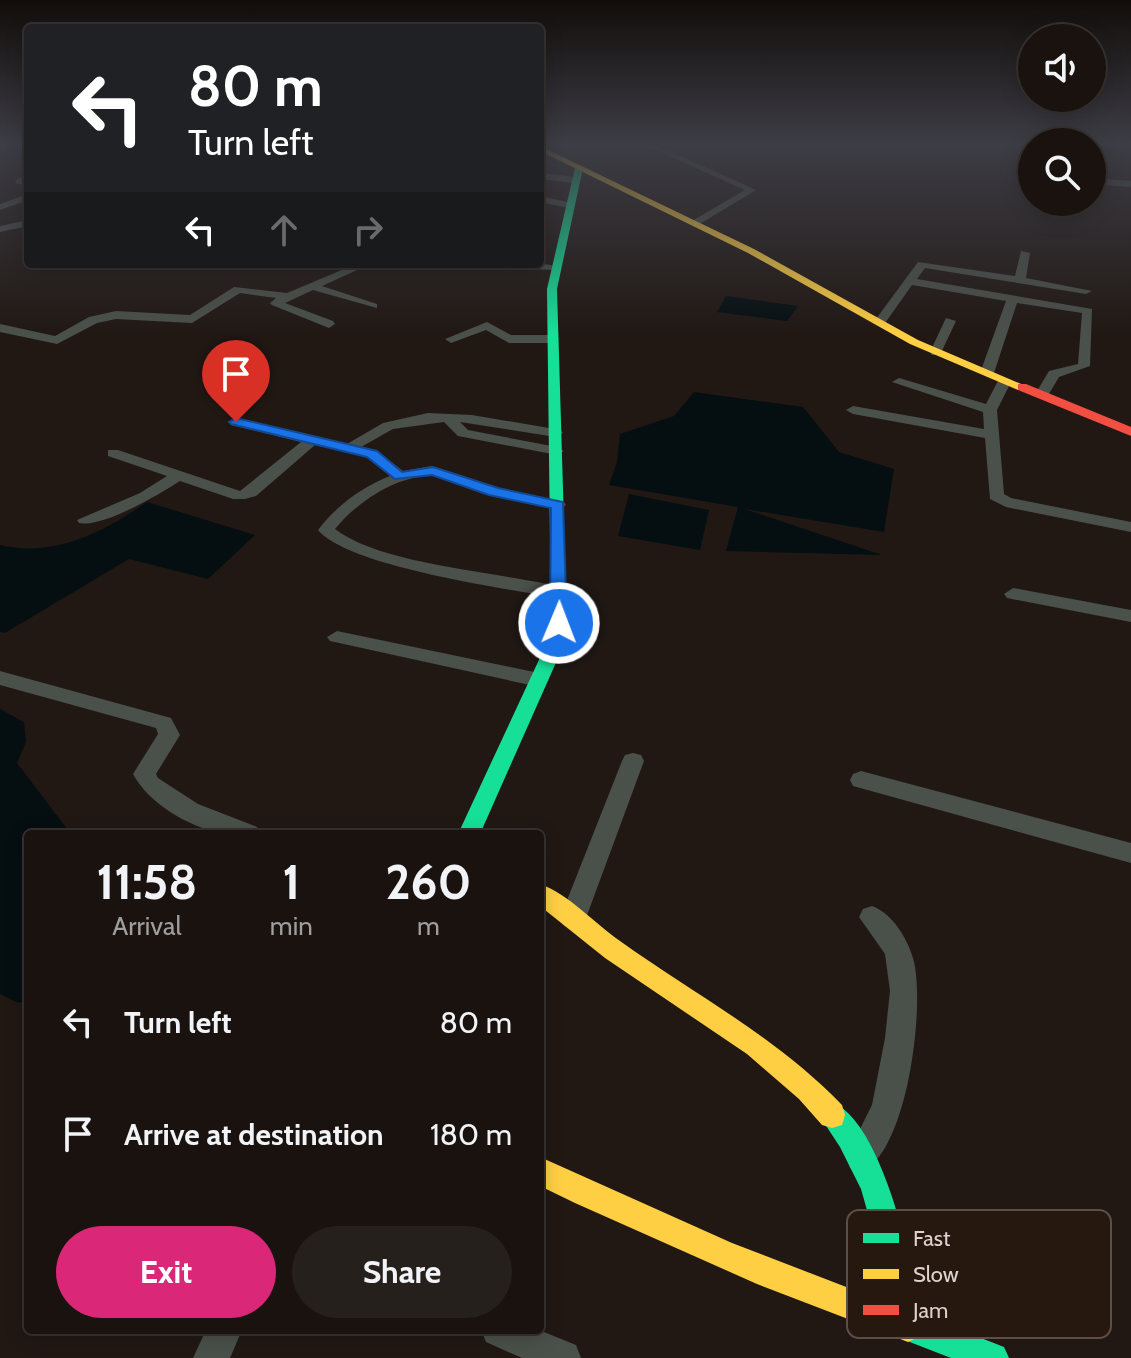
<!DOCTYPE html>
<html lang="en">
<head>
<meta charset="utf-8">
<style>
	:root { --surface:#19120f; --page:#26201d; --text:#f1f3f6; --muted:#9f9e9e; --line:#37322f; --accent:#db2777 }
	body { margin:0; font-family:Cabin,sans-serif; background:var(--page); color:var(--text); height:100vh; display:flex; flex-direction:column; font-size:30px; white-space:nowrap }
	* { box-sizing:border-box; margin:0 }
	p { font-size:26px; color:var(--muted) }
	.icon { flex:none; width:44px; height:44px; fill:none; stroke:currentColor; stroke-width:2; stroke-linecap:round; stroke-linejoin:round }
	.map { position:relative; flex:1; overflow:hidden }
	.details { position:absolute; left:24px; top:830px; width:520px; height:504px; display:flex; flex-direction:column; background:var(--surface); border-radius:8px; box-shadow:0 4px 20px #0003,0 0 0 2px var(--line) }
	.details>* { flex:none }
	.banner { position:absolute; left:24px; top:24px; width:520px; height:244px; border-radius:8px; box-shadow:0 4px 20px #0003,0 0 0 2px var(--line); background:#202124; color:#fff; overflow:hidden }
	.controls { position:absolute; left:1018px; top:24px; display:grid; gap:16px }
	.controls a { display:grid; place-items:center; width:88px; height:88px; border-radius:50%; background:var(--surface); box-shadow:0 4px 20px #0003,0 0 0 2px var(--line); font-size:40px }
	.pin { position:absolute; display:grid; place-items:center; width:68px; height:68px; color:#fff; margin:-82px -34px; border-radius:50% 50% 50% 0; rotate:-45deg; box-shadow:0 0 8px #0007 }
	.pin .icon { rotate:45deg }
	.me { position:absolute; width:88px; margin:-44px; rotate:1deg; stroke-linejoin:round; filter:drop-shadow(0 0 6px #0008) }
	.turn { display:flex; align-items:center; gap:28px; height:168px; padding:0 32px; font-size:36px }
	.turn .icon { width:104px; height:104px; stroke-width:2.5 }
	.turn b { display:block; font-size:56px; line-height:68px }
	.lanes { display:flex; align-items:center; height:76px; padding:0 32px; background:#0003; justify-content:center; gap:40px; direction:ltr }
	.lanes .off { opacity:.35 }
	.eta { display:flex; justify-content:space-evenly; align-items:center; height:136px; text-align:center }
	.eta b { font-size:48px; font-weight:800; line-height:56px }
	.primary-button { display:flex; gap:16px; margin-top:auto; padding:16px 32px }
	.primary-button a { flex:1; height:92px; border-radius:48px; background:var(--accent); color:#fff; font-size:32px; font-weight:800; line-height:92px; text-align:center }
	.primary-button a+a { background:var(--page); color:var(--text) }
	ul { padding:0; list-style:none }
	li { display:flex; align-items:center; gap:24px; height:112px; padding:0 32px }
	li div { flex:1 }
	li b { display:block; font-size:30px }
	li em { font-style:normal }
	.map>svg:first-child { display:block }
	.water { fill:#050f11 }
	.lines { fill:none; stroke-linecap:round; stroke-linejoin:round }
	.street { fill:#4a504a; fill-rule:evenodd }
	.fast { fill:#16e098; fill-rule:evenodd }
	.slow { fill:#ffcf43; fill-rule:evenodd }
	.jam { fill:#f24e42; fill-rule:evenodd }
	.route { fill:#1a73e8; stroke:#114b97; stroke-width:2 }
	.key { fill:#26170f; stroke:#5d4f48; stroke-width:2 }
	.key-label { font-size:22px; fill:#ddd3cd }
</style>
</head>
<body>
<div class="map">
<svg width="1131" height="1358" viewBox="0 0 1131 1358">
	<rect width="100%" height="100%" fill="#211814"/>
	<!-- water -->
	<path class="water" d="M 726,296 L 798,306 L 787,321 L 717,312 Z
		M 694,392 L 803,407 L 839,452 L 894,469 L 884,532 L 745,509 L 882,555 L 726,551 L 738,507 L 609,485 L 617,462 L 620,434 L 674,416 Z
		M 629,494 L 709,510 L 700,550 L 618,536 Z
		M 147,502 L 255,535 L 208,579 L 129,559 L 5,633 L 0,632 L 0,545 C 54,558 104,532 147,502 Z
		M 0,709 L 24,722 L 26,742 L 17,763 L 71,834 L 28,834 L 28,1000 L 19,1003 L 0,994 Z"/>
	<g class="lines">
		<!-- street -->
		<path class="street" d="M 645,145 L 656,145 L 756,190 L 698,225 L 692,225 L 692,221 L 745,190 Z
			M 540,173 L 575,177 L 579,180 L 575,183 L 540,179 Z
			M 18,178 L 28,180 L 28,186 L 15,183 Z
			M 1092,178 L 1131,181 L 1131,187 L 1092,184 Z
			M 28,194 L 28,200 L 0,210 L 0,204 Z
			M 540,196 L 572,203 L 574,205 L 569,208 L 540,202 Z
			M 28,220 L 28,226 L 0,232 L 0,226 Z
			M 1021,251 L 1030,253 L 1026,278 L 1092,291 L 1086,294 L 925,268 L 917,279 L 1092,309 L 1090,366 L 1059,377 L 1046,399 L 1034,396 L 1049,371 L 1078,364 L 1082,313 L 1017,303 L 994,373 L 987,377 L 980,373 L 1006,301 L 912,285 L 883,326 L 873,323 L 918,262 L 1015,276 Z
			M 356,264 L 368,265 L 322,286 L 377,304 L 377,308 L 313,290 L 285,303 L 333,321 L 335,324 L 329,328 L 272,305 L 270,303 L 276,298 L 240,293 L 192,323 L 116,319 L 97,323 L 57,344 L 0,332 L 0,324 L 55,336 L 89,317 L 116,311 L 190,315 L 234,287 L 287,293 Z
			M 475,264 L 540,263 L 560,267 L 555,270 L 480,267 Z
			M 946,318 L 956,321 L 940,355 L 932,355 L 930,352 Z
			M 487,322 L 511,335 L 553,335 L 559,339 L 553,343 L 509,343 L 486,330 L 451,343 L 445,339 Z
			M 1000,377 L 1012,380 L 997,410 L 1004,494 L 1011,498 L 1131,522 L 1131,532 L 1006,507 L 990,499 L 985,438 L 853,414 L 846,410 L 853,406 L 984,429 L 983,412 L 892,382 L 899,378 L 986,404 Z
			M 428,413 L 472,415 L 561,430 L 563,433 L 556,437 L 460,422 L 468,430 L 557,447 L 564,451 L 557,455 L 458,436 L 444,422 L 393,429 L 361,447 L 377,451 L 403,471 L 432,466 L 500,488 L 564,502 L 566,505 L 558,510 L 489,495 L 434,476 C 398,474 357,502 335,529 C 383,566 504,572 565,588 L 568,592 L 565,596 L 559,598 C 508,589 349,567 318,530 C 336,506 362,487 390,476 L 367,457 L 315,445 L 256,496 L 245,499 L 233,499 L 180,481 C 160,494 103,528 79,523 L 77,520 L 140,493 L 167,476 L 108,456 L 108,450 L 118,450 L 240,491 L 301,442 L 231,425 L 231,419 L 347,444 L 383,423 Z
			M 1013,588 L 1131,610 L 1131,622 L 1007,598 L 1004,594 Z
			M 337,631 L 539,673 L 549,680 L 539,687 L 330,641 L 327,637 Z
			M 0,671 L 171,718 L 180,735 L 156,774 L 158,778 L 198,804 L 257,827 L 261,834 C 249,834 234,836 222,834 C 188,826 149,804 133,774 L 158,734 L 156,728 L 0,685 Z
			M 633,753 L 641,755 L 644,761 L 586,918 L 582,926 L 573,929 L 564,926 L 560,918 L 622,761 L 625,755 Z
			M 861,771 L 1131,843 L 1131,863 L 853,786 L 850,780 L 853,774 Z
			M 872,906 C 892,913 907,938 913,958 C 926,1002 908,1153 861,1172 L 850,1168 L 846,1157 L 872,1105 L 885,1038 L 890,991 L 885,954 L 859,917 L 863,909 Z
			M 206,1330 L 242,1330 L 230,1358 L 193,1358 Z
			M 481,1330 L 539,1330 L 576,1345 L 581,1358 L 522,1358 L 486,1342 Z"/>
		<!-- fast -->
		<path class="fast" d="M 579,166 L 583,168 L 557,289 L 567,623 L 562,649 L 480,834 L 458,834 L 544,649 L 551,623 L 547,289 L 575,168 Z
			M 832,1102 C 883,1123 912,1265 922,1315 L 1004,1347 L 1009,1358 L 951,1358 L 897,1337 L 876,1242 L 861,1189 L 840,1147 L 819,1115 L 822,1105 Z"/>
		<!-- slow -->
		<path class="slow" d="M 540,146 L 754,249 L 918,340 L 1028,387 L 1018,390 L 910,344 L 748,253 L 540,151 Z
			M 540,884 C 570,895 594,923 620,941 C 697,996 775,1036 842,1105 L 845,1115 L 842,1125 L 832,1128 L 822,1125 L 799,1099 L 747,1054 L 605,958 L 540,906 Z
			M 540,1157 L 732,1243 L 919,1315 L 924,1326 L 919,1337 L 908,1342 L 757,1284 L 575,1203 L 540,1186 Z"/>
		<!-- jam -->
		<path class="jam" d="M 1018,384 L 1026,384 L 1131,427 L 1131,436 L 1018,390 Z"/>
	</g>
	<!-- sky -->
	<linearGradient id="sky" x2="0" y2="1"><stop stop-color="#120d0b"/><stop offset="0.43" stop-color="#3d3d45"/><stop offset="1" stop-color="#3d3d45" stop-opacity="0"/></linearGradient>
	<rect width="1131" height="335" fill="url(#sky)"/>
	<!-- route -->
	<path class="route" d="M 236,418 L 377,451 L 402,472 L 433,467 L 498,488 L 563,502 L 567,623 L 559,629 L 550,623 L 551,508 L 489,495 L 432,475 L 395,479 L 367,457 L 231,424 L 229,422 Z"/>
	<!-- legend -->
	<rect x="847" y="1210" width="264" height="128" rx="12" class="key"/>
	<rect x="863" y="1233" width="36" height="10" fill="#16e098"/>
	<rect x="863" y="1269" width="36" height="10" fill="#ffcf43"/>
	<rect x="863" y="1305" width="36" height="10" fill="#f24e42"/>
	<g class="key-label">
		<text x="913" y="1246">Fast</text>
		<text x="913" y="1282">Slow</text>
		<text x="913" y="1318">Jam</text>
	</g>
</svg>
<div class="controls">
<a><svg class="icon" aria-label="sound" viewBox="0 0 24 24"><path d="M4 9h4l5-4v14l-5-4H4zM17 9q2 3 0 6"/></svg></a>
<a><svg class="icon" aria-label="search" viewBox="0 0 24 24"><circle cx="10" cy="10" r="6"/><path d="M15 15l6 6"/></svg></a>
</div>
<div class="pin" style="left:236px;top:422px;background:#d93025"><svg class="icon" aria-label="arrive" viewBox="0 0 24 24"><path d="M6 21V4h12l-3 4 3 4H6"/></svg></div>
<svg class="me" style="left:559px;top:623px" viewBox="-20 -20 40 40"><circle r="17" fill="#1a73e8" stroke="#fff" stroke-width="3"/><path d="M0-11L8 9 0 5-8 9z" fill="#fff"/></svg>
<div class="banner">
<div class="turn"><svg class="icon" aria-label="left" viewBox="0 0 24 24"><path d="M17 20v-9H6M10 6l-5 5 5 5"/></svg><div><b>80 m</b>Turn left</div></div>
<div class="lanes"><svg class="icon" aria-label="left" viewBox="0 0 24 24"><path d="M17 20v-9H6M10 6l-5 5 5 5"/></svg><svg class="icon off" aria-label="ahead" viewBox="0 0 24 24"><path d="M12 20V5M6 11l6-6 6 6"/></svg><svg class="icon off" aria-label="right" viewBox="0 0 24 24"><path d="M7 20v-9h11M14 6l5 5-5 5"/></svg></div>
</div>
<section class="details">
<div class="eta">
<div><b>11:58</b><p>Arrival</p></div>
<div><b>1</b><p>min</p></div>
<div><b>260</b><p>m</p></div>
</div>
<ul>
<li><svg class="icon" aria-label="left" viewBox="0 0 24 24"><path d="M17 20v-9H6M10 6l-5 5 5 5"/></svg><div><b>Turn left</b></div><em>80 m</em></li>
<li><svg class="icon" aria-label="arrive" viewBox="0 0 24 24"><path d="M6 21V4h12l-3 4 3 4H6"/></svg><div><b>Arrive at destination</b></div><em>180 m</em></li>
</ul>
<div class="primary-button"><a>Exit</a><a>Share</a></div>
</section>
</div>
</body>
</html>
